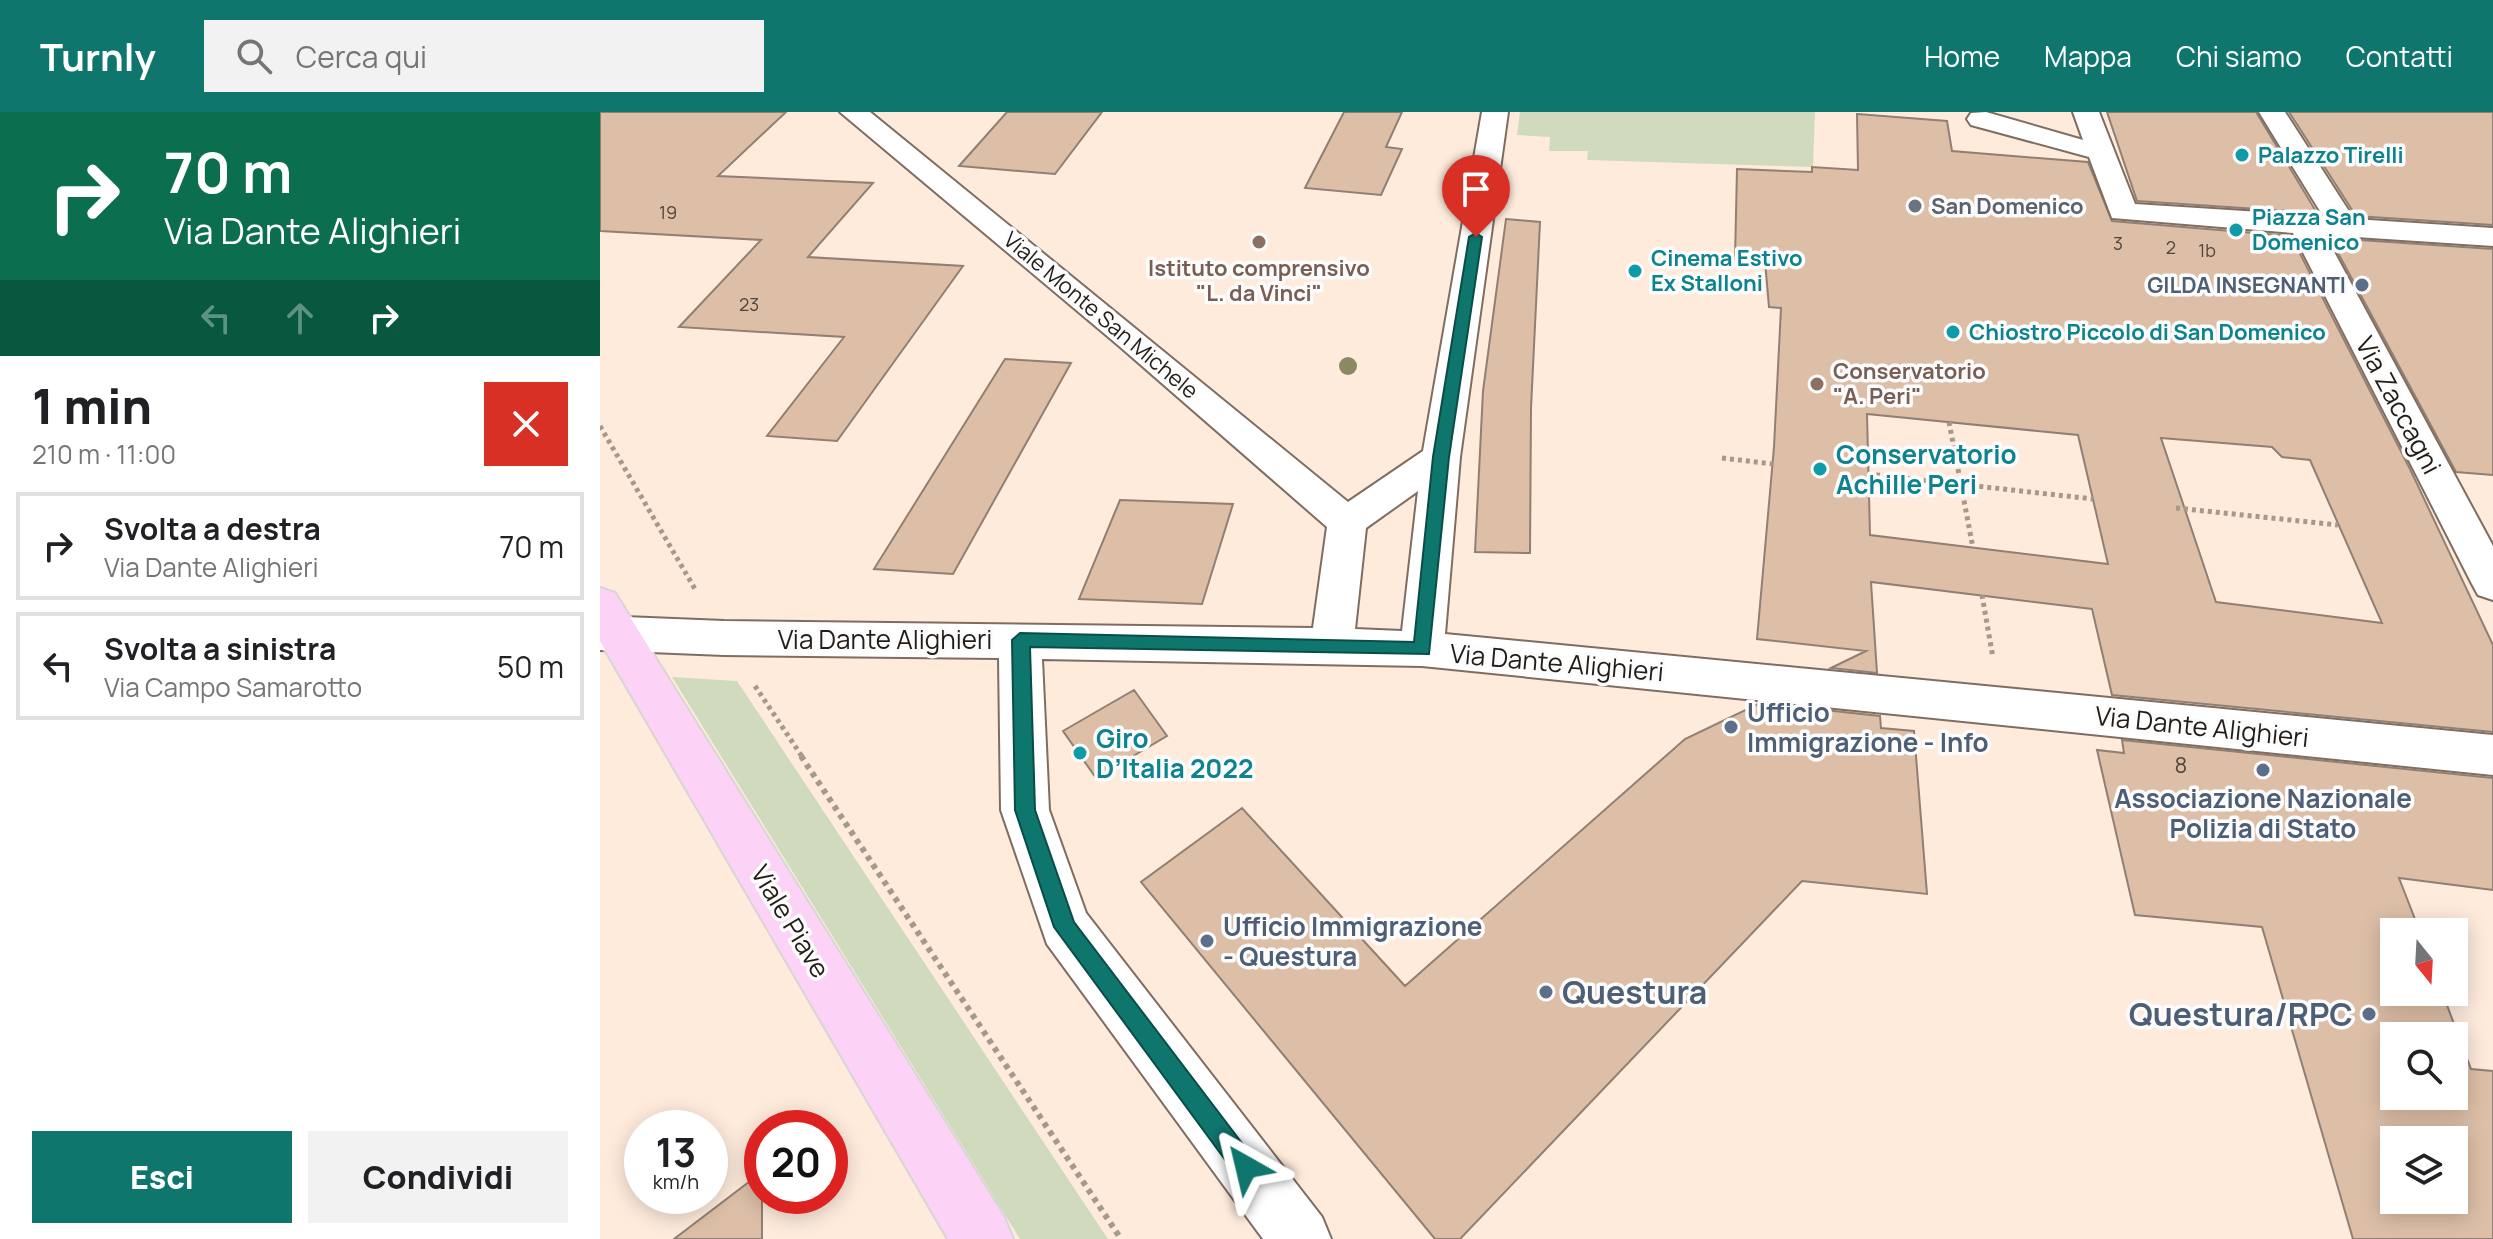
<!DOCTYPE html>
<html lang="it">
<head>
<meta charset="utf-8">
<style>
	:root { --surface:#fff; --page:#f2f2f2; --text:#202124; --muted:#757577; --line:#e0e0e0; --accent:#0f766e }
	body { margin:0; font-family:Manrope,sans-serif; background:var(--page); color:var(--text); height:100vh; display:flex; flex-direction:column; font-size:30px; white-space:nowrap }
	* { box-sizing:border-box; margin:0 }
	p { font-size:26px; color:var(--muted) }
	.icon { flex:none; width:44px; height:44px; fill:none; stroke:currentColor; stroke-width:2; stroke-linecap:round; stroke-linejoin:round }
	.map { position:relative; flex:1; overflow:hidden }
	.drawer { display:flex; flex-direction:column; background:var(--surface); width:600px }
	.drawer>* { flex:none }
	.guide { background:#0b6e4f; color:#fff; overflow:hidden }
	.needle { width:52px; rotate:162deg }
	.buttons { position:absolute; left:1780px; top:806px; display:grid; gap:16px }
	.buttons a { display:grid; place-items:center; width:88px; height:88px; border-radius:0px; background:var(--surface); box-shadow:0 4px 20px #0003; font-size:40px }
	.speed { position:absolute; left:24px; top:998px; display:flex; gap:16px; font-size:40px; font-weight:700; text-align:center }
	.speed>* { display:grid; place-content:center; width:104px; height:104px; border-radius:50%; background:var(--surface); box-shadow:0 4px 20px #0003; line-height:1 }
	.speed small { font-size:20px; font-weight:400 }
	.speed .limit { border:12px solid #d22; background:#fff; color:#111 }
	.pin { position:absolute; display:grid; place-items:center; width:68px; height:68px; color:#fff; margin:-82px -34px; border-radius:50% 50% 50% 0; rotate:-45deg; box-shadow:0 0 8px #0007 }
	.pin .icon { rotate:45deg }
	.me { position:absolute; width:88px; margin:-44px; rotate:323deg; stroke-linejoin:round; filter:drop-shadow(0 0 6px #0008) }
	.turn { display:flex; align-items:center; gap:28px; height:168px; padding:0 32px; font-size:36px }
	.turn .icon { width:104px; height:104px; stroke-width:2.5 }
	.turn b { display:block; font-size:56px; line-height:68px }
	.lanes { display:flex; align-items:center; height:76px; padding:0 32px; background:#0003; justify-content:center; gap:40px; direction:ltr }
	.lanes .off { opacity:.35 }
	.round { display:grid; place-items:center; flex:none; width:84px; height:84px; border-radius:0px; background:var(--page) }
	.headline { display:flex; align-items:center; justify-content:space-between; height:136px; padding:0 32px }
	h1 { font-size:48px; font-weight:800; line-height:60px }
	.action { display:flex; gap:16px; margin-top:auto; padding:16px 32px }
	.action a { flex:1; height:92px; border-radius:0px; background:var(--accent); color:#fff; font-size:32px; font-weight:800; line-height:92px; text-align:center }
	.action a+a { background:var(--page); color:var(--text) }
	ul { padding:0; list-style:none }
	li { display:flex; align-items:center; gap:24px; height:108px; margin:0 16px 12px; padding:0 16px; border:4px solid var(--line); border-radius:0px }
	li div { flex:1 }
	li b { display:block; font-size:30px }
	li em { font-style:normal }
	header { display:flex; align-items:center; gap:48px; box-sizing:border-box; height:112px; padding:0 40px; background:var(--accent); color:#fff }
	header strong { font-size:38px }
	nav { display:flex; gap:44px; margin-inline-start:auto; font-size:28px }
	.search { width:560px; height:72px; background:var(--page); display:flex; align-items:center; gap:20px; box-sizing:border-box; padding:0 28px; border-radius:0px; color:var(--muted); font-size:30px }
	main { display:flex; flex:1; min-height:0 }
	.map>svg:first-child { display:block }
	.green { fill:#d0dbbe }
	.building { fill:#ddbfa7; stroke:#917f72; stroke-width:2; fill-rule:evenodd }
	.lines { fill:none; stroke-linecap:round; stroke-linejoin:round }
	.minor-casing { stroke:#7e6d60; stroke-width:4 }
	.major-casing { stroke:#d7d6d5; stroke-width:4 }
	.path-far1 { stroke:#a6988d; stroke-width:5; stroke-dasharray:4 4; stroke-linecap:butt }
	.path { stroke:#a6988d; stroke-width:6; stroke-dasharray:5 5; stroke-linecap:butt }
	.minor { fill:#fff; fill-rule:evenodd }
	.major { fill:#fcd2f6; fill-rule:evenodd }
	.tree { fill:#8a8964 }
	.route { fill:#0f766e; stroke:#0a4d48; stroke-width:2 }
	.culture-dot { fill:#0f9aa8; stroke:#fcfcfc; stroke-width:3 }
	.worship-dot { fill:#6b7280; stroke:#fcfcfc; stroke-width:3 }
	.education-dot { fill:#8d6e63; stroke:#fcfcfc; stroke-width:3 }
	.service-dot { fill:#5c6f8a; stroke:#fcfcfc; stroke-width:3 }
	.labels { text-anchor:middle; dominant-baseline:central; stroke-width:7; stroke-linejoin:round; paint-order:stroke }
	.far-number-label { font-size:18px; fill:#52453b }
	.far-culture-label { font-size:22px; font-weight:bold; fill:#0d838f; stroke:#fcfcfc; text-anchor:start }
	.far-worship-label { font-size:22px; font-weight:bold; fill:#5b616d; stroke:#fcfcfc; text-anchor:start }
	.far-education-label { font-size:22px; font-weight:bold; fill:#785e54; stroke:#fcfcfc }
	.far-service-label { font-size:22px; font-weight:bold; fill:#4e5e75; stroke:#fcfcfc; text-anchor:end }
	.far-street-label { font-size:22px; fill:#231c17; stroke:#fcfcfc }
	.number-label { font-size:22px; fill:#52453b }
	.street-label { font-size:26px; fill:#231c17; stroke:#fcfcfc }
	.culture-label { font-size:26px; font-weight:bold; fill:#0d838f; stroke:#fcfcfc; text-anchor:start }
	.service-label { font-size:26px; font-weight:bold; fill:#4e5e75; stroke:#fcfcfc; text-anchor:start }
	.near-service-label { font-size:32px; font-weight:bold; fill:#4e5e75; stroke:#fcfcfc; text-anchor:start }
</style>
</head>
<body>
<header>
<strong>Turnly</strong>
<div class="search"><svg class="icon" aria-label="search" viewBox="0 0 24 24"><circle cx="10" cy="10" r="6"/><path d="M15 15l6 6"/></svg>Cerca qui</div>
<nav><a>Home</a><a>Mappa</a><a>Chi siamo</a><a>Contatti</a></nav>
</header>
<main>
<section class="drawer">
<div class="guide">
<div class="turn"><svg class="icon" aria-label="right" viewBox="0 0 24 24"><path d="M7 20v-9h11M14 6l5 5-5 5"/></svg><div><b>70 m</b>Via Dante Alighieri</div></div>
<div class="lanes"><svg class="icon off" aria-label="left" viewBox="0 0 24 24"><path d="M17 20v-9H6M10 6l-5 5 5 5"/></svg><svg class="icon off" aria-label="ahead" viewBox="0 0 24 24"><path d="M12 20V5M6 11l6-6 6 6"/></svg><svg class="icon" aria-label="right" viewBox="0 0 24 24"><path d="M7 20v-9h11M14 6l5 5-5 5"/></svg></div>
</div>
<div class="headline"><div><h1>1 min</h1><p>210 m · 11:00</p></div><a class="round" style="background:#d93025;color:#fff"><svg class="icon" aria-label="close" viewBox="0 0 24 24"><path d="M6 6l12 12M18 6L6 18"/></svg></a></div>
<ul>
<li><svg class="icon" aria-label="right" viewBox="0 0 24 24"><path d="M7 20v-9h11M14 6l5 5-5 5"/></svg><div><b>Svolta a destra</b><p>Via Dante Alighieri</p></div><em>70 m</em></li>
<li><svg class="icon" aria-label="left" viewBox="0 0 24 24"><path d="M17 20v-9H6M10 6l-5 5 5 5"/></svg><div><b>Svolta a sinistra</b><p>Via Campo Samarotto</p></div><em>50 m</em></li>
</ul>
<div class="action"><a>Esci</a><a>Condividi</a></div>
</section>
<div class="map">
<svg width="1893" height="1127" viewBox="0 0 1893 1127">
	<rect width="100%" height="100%" fill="#feebdc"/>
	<!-- green -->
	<path class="green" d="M 920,0 L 1215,0 L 1213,55 L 987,48 L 988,39 L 949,39 L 950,25 L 917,23 Z
		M 72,565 L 137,569 L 508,1127 L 420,1127 Z"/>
	<!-- building -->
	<path class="building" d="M 0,0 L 186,0 L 118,64 L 273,71 L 208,145 L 363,154 L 237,329 L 167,324 L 244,225 L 79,215 L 161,128 L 0,119 Z
		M 407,0 L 502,0 L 455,62 L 359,54 Z
		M 744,0 L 802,0 L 786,35 L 802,37 L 781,83 L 705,76 Z
		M 1507,0 L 1656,0 L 1717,101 L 1537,89 Z
		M 1689,0 L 1893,0 L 1893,113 L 1756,104 Z
		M 1257,2 L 1347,9 L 1352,39 L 1488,50 L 1512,109 L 1691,124 L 1810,357 L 1893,533 L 1893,620 L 1512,583 L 1492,497 L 1271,470 L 1277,561 L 1231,556 L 1266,539 L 1157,527 L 1174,335 L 1181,196 L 1169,195 L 1165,149 L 1135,147 L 1137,57 L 1212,60 L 1212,55 L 1258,58 ZM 1267,302 L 1478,323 L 1508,452 L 1270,423 ZM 1561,326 L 1672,335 L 1682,345 L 1710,348 L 1782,511 L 1616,490 Z
		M 906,107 L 940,110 L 931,296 L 930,441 L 875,440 L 883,279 Z
		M 1730,126 L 1893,137 L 1893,363 L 1856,360 Z
		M 405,247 L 471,251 L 353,462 L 274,457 Z
		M 520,388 L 633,392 L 602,492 L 479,487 Z
		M 534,578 L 567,624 L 496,666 L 463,619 Z
		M 1160,591 L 1280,604 L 1281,616 L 1314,619 L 1327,782 L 1202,769 L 860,1127 L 835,1127 L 541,770 L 642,696 L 805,874 L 1085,627 Z
		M 1522,628 L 1893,666 L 1893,778 L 1799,766 L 1820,820 L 1794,820 L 1794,880 L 1842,880 L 1871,957 L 1893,959 L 1893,1127 L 1753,1127 L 1662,815 L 1535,803 L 1497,638 L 1524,641 ZM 1794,924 L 1854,924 L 1854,984 L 1794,984 ZM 1794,1028 L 1854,1028 L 1854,1088 L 1794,1088 Z
		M 162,1060 L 162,1127 L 74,1127 Z"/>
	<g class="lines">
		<defs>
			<path id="minor" d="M 240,0 L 270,0 L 748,390 L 823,339 L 882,0 L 908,0 L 860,345 L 845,522 L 1893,623 L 1893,663 L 822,554 L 442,547 L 449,698 L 486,801 L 722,1105 L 731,1127 L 663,1127 L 447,832 L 401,698 L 399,546 L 124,543 L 0,538 L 0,504 L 124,509 L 713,516 L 727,415 L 518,233 ZM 818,379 L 802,519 L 755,517 L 766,416 Z
				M 1386,0 L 1483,28 L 1473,0 L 1499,0 L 1535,92 L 1723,104 L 1659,0 L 1685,0 L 1754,107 L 1893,116 L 1893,134 L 1725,123 L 1893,434 L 1893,488 L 1878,483 L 1872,472 L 1693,121 L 1512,106 L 1489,45 L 1371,13 L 1367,7 L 1371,1 Z"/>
			<path id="major" d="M 0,476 L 15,481 L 404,1105 L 413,1127 L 348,1127 L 0,529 Z"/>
		</defs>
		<!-- minor casing -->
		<use href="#minor" class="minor-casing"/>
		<!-- major casing -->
		<use href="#major" class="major-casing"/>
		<!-- path-far1 -->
		<path class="path-far1" d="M 1349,310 L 1373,436
			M 0,314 L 95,477
			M 1122,346 L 1173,352
			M 1268,362 L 1493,387
			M 1576,396 L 1738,413
			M 1382,483 L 1393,546
			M 155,574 L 203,646"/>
		<!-- path -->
		<path class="path" d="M 201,644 L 521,1127"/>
		<!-- minor -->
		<use href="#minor" class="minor"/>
		<!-- major -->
		<use href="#major" class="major"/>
	</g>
	<!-- trees -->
	<circle class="tree" cx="748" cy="254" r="9"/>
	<!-- route -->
	<path class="route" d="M 876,121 L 882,125 L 849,345 L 829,542 L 430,535 L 435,698 L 474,810 L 654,1047 L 658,1055 L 654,1064 L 646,1067 L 637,1064 L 454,815 L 415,698 L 412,528 L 420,521 L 814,530 L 833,345 L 869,125 Z"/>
	<!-- markers -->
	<g class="culture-dot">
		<circle cx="1642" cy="43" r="8"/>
		<circle cx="1636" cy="118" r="8"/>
		<circle cx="1035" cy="159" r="8"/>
		<circle cx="1353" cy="220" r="8"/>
		<circle cx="1220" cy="357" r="8"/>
		<circle cx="480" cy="641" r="8"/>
	</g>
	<circle class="worship-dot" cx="1315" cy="94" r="8"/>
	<g class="education-dot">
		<circle cx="659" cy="130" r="8"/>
		<circle cx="1217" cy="272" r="8"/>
	</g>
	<g class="service-dot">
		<circle cx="1762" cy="173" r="8"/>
		<circle cx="1131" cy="615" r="8"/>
		<circle cx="1663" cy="658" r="8"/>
		<circle cx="607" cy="829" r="8"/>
		<circle cx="946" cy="880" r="8"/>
		<circle cx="1769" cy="902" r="8"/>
	</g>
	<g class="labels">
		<!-- far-number labels -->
		<g class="far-number-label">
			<text x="68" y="100">19</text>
			<text x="1518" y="131">3</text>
			<text x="1571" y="135">2</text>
			<text x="1607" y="138">1b</text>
			<text x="149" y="192">23</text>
		</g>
		<!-- far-culture labels -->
		<g class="far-culture-label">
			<text x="1658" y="43">Palazzo Tirelli</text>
			<text x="1652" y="105">Piazza San<tspan x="1652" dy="25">Domenico</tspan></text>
			<text x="1051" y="146">Cinema Estivo<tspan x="1051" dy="25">Ex Stalloni</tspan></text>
			<text x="1369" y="220">Chiostro Piccolo di San Domenico</text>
		</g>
		<!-- far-worship labels -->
		<g class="far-worship-label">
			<text x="1331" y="94">San Domenico</text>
		</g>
		<!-- far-education labels -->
		<g class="far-education-label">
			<text x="659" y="156">Istituto comprensivo<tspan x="659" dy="25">"L. da Vinci"</tspan></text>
			<text x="1233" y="259" text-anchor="start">Conservatorio<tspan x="1233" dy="25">"A. Peri"</tspan></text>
		</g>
		<!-- far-service labels -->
		<g class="far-service-label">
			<text x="1746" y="173">GILDA INSEGNANTI</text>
		</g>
		<!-- far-street labels -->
		<g class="far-street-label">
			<text transform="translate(501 203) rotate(40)">Viale Monte San Michele</text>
		</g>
		<!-- number labels -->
		<g class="number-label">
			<text x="1581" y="653">8</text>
		</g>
		<!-- street labels -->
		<g class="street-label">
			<text transform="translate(1799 293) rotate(62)">Via Zaccagni</text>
			<text x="285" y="527">Via Dante Alighieri</text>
			<text transform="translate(957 550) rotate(5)">Via Dante Alighieri</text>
			<text transform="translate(1602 614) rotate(6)">Via Dante Alighieri</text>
			<text transform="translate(191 809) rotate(59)">Viale Piave</text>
		</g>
		<!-- culture labels -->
		<g class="culture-label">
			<text x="1236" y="342">Conservatorio<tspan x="1236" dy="30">Achille Peri</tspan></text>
			<text x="496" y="626">Giro<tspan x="496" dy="30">D’Italia 2022</tspan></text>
		</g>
		<!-- service labels -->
		<g class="service-label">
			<text x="1147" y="600">Ufficio<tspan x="1147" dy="30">Immigrazione - Info</tspan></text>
			<text x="1663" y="686" text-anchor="middle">Associazione Nazionale<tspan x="1663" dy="30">Polizia di Stato</tspan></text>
			<text x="623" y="814">Ufficio Immigrazione<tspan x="623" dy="30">- Questura</tspan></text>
		</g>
		<!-- near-service labels -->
		<g class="near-service-label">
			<text x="962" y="880">Questura</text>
			<text x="1753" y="902" text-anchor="end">Questura/RPC</text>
		</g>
	</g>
</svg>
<div class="buttons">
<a><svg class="needle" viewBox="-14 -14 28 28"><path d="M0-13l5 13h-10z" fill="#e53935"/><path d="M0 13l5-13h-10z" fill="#757577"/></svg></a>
<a><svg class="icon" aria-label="search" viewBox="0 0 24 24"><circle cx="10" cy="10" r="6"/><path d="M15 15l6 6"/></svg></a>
<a><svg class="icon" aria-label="layers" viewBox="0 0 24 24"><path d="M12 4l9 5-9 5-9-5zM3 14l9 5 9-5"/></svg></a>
</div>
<div class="speed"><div>13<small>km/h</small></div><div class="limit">20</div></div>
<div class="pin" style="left:876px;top:125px;background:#d93025"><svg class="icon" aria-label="arrive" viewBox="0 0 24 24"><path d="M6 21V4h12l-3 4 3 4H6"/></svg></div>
<svg class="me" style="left:646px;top:1055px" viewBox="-20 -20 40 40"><path d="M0-17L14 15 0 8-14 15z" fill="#0f766e" stroke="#fff" stroke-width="4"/></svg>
</div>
</main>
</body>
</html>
